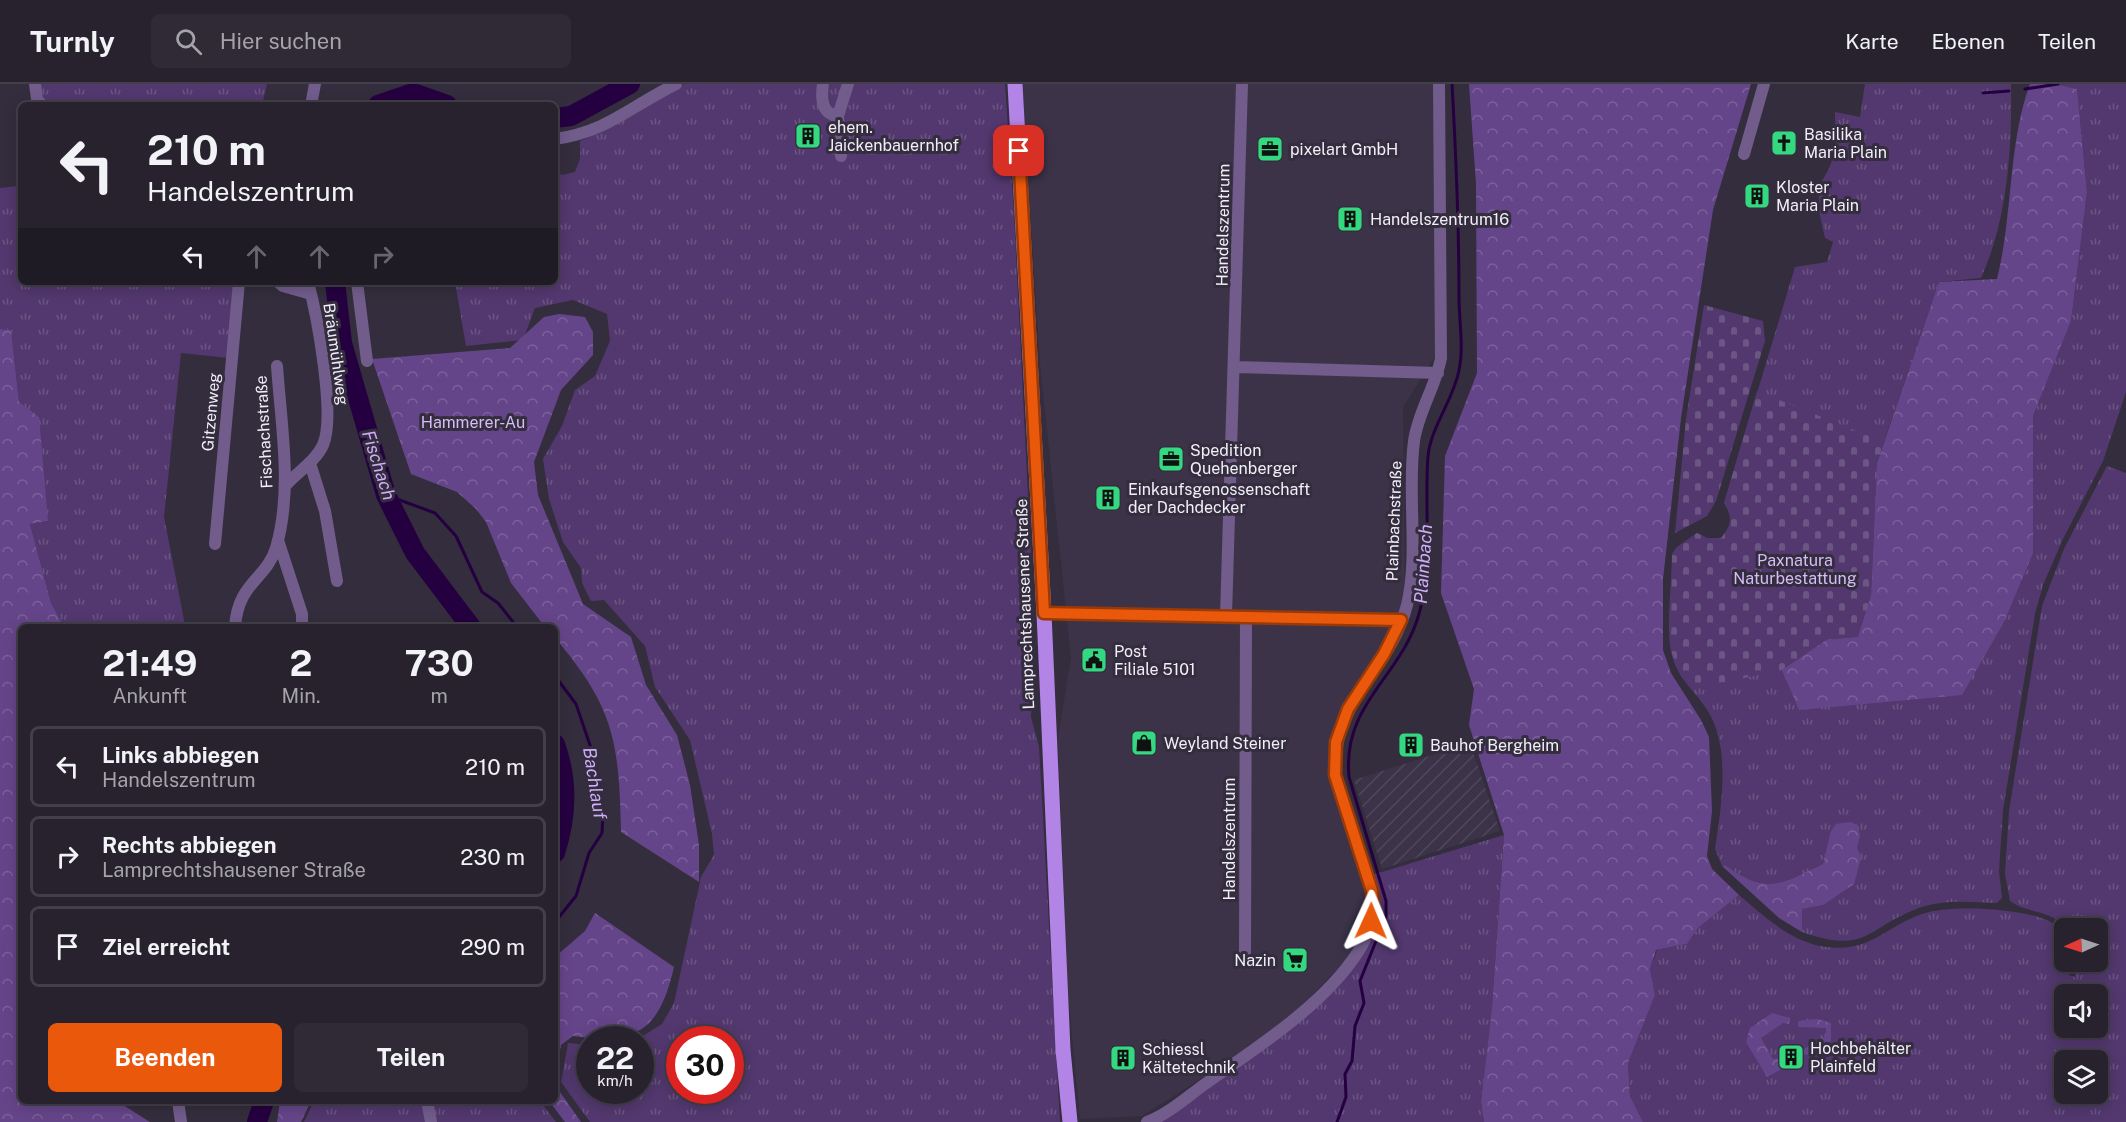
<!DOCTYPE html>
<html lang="de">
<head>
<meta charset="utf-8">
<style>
	:root { --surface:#27222e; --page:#2f2a36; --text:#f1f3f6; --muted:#a4a4aa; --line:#433f4a; --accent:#ea580c }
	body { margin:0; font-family:"Public Sans",sans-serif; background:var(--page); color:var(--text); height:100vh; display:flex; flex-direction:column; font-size:22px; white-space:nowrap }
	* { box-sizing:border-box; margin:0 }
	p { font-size:20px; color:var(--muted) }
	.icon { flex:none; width:33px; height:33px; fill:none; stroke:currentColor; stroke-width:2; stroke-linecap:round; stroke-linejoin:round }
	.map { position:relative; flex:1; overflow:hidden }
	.side { position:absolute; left:18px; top:540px; width:540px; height:480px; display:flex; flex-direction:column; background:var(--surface); border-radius:9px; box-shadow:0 3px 15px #0003,0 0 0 2px var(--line) }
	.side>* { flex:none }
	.banner { position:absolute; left:18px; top:18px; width:540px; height:183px; border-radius:9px; box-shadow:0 3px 15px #0003,0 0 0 2px var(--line); background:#27222e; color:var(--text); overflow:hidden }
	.needle { width:39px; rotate:267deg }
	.controls { position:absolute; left:2054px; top:834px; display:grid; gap:12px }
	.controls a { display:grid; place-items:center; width:54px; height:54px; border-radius:9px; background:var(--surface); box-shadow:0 3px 15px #0003,0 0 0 2px var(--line); font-size:30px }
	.speed { position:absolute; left:576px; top:942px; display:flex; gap:12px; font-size:30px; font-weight:700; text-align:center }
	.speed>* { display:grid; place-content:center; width:78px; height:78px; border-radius:50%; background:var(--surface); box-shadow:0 3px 15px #0003,0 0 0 2px var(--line); line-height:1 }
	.speed small { font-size:15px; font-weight:400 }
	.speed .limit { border:9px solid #d22; background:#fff; color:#111 }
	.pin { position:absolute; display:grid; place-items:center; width:51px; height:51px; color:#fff; margin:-26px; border-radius:12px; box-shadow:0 3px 9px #0006 }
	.me { position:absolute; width:66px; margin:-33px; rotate:1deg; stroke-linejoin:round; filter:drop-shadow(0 0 4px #0008) }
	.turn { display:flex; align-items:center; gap:21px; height:126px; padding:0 30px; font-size:27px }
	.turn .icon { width:78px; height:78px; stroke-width:2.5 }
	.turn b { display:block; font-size:42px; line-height:51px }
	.lanes { display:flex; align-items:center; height:57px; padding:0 30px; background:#0003; justify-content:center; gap:30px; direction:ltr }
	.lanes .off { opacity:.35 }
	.eta { display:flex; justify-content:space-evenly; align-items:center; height:102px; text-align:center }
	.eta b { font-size:36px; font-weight:700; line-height:42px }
	.primary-button { display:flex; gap:12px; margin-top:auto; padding:12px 30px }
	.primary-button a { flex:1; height:69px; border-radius:9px; background:var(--accent); color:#fff; font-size:24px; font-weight:700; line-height:69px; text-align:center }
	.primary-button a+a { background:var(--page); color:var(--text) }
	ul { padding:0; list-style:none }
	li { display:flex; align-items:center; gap:18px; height:81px; margin:0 12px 9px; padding:0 18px; border:3px solid var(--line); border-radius:9px }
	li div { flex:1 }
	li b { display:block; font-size:22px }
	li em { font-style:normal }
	header { display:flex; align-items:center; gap:36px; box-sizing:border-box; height:84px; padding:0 30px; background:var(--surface); border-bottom:2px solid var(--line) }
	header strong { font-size:28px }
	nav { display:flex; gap:33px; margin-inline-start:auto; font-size:21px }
	.search { width:420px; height:54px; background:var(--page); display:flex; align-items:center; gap:15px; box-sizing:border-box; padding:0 21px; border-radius:9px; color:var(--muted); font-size:22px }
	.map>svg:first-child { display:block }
	.built { fill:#3c3349 }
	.industrial { fill:url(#industrial-furrows) }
	.grass { fill:url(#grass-tufts); fill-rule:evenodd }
	.forest { fill:url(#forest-crowns) }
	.cemetery { fill:url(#cemetery-stones) }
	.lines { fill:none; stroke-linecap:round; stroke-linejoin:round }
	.stream { stroke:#250040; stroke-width:3 }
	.river { stroke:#250040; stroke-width:20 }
	.minor { stroke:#715c8b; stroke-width:12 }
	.major { stroke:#b284e6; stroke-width:15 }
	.route-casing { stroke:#983908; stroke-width:15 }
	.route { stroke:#ea580c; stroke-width:10 }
	.labels { text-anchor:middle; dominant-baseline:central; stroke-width:6; stroke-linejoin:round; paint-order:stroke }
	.poi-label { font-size:16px; fill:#f2eef9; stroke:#342d3d; text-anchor:start }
	.street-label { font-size:16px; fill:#f2eef9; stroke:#342d3d }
	.park-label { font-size:16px; fill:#d6bdf8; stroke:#342d3d }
	.water-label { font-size:18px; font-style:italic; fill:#d0aefb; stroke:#342d3d }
</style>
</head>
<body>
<header>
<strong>Turnly</strong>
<div class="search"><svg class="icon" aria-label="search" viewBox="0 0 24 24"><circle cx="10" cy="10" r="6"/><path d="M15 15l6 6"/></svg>Hier suchen</div>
<nav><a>Karte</a><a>Ebenen</a><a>Teilen</a></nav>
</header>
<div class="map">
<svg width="2126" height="1038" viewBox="0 0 2126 1038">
	<defs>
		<pattern id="industrial-furrows" width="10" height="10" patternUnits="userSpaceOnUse" patternTransform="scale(1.5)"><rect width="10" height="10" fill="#3c3349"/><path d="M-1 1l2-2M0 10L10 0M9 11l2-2" fill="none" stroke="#4f475b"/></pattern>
		<pattern id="grass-tufts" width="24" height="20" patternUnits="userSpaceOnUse" patternTransform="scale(1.5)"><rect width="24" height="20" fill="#52386e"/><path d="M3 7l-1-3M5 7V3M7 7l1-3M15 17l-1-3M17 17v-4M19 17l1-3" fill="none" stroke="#6b5583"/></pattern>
		<pattern id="forest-crowns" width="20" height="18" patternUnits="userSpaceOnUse" patternTransform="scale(1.5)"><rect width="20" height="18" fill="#654589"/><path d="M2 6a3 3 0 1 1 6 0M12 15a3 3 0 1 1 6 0" fill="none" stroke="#7c609a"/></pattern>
		<pattern id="cemetery-stones" width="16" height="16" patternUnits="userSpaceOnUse" patternTransform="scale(1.5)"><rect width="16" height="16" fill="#52386e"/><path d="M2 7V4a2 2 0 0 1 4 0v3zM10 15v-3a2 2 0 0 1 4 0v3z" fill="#6b5583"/></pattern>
	</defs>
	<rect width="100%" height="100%" fill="#342d3d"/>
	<!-- built -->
	<path class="built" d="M 1022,0 L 1433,0 L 1437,140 L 1435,272 L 1403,323 L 1405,519 L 1388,556 L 1336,646 L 1330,694 L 1365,801 L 1367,828 L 1360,857 L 1344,878 L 1304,920 L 1252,962 L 1142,1032 L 1080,1035 L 1068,909 L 1058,654 L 1071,574 L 1040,279 Z"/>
	<!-- industrial -->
	<path class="industrial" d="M 1470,659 L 1500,747 L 1382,785 L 1354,696 Z"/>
	<!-- grass -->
	<path class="grass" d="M 37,0 L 267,0 L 262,21 L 46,21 Z
		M 684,0 L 1005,0 L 1014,131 L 1031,472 L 1033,582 L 1031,633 L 1039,663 L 1060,1038 L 590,1038 L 561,998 L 568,959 L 589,961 L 590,1006 L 640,1006 L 640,956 L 638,955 L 662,940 L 674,919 L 701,793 L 714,771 L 712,750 L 690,656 L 655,603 L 645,562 L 604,516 L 591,517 L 582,499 L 581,484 L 563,458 L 549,415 L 543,375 L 562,342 L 575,306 L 595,292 L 610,257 L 607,230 L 573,216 L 535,224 L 523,256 L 466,262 L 455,198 L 555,198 L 555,87 L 562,91 L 575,88 L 580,75 L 580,57 C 617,41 648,18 684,0 ZM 680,956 L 730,956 L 730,1006 L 680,1006 Z
		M 1865,0 L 2011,0 C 2012,65 2008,134 1981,194 L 1939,198 L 1877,378 L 2033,469 L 2033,332 L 2071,237 L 2087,108 L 2077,5 L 2054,0 L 2126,0 L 2126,308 L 2103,377 L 2063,455 L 2043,501 L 2035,530 L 2003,726 L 1999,787 L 2002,814 L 1997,819 C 1971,818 1944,815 1919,824 C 1865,844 1868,871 1802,848 L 1801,825 L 1823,821 L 1857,764 L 1860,753 L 1830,749 L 1823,780 C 1781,801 1767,811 1725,781 L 1722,782 L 1715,765 C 1721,724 1731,667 1709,629 C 1697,608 1675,593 1671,567 C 1666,543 1672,497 1672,470 L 1677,463 L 1697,449 L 1707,454 L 1721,454 C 1732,441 1733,433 1724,419 L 1795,183 L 1827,178 L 1833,158 L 1825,154 L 1819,127 L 1819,102 L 1830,83 L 1835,65 L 1835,28 L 1860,33 Z
		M 19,102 L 21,107 L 21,198 L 68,198 L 71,203 L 105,203 L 107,198 L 237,198 L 229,274 L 181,269 L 164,433 L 184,536 L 183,543 L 64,543 L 51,519 L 30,440 L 48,437 L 19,318 L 11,246 L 0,245 L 0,104 Z
		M 2107,382 L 2126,389 L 2126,1038 L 1643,1038 L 1630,1012 L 1628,979 L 1655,911 L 1650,885 L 1657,866 L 1687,860 L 1698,844 L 1739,811 C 1763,831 1787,855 1820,862 C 1869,871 1882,844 1922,830 C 1949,820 2023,824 2049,837 C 2054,840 2058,845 2063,849 L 2064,878 L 2069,878 L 2069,891 L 2075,893 L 2075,878 L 2097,878 L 2097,844 L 2067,844 C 2047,824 2031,831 2010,817 L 2005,790 L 2009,727 L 2042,522 L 2064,465 ZM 2064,910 L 2097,910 L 2097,944 L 2064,944 ZM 2064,976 L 2097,976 L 2097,1010 L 2064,1010 Z
		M 1504,751 L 1492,923 L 1481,1018 L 1484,1038 L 1155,1038 L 1314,923 L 1375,841 L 1379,813 L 1372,791 Z
		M 314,1017 L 540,1017 L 556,1038 L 304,1038 Z"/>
	<!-- forest -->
	<path class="forest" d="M 1469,0 L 1751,0 L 1713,126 L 1681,334 L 1663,495 L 1663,566 L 1671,589 L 1701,636 L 1709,653 L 1712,727 L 1707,772 L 1712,785 L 1739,811 L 1698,844 L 1687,860 L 1656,866 L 1650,885 L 1655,911 L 1628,979 L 1630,1012 L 1643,1038 L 1484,1038 L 1481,1018 L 1492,923 L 1504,751 L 1469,641 L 1474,605 L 1441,509 L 1445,372 L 1477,289 L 1476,100 Z
		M 2030,0 L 2054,0 L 2077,5 L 2087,108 L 2071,237 L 2033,332 L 2033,469 L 2004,538 L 1962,611 L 1799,626 L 1782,586 L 1826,556 L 1871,512 L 1877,379 L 1939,198 L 1997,195 C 2013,132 2008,59 2030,0 Z
		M 559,230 L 585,233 L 593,248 L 593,271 L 561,306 L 534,378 L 538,411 L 583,520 L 631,553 L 646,601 L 677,651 L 690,701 L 699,761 L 699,798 L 621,748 C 619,659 615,624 555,554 L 555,543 L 545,543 L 511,499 L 486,438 L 476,425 L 457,408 L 411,390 L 372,275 L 510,264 L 544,233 Z
		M 0,245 L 11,246 L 19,318 L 39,333 L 48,437 L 30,440 L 51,519 L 64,543 L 21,543 L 21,1017 L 124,1017 L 123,1021 L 150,1038 L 0,1038 Z
		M 1850,738 L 1858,741 L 1860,753 L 1857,764 L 1861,774 L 1854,800 L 1823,821 L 1802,825 L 1802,848 L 1779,834 L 1722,782 L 1725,781 C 1767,811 1780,801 1823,780 L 1830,749 L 1836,740 Z
		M 595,829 L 674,883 C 659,947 638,960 573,952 L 561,961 L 555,993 L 555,873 L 585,847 Z
		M 1772,929 L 1790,934 L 1789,940 L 1783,939 L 1761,954 L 1773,975 L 1782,973 L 1789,981 L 1767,993 L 1746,958 L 1750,944 Z
		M 1817,935 L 1831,939 L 1831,957 L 1801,973 L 1799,968 L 1826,952 L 1826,944 L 1798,943 L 1798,937 Z
		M 555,1001 L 581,1038 L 565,1038 L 549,1017 L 555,1017 Z
		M 280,1017 L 311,1017 L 301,1038 L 277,1038 Z"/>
	<!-- cemetery -->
	<path class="cemetery" d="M 1704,221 L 1763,237 L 1765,257 L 1716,417 L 1707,432 L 1675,449 L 1686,335 Z
		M 1757,307 L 1884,358 L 1877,379 L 1871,512 L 1858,553 L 1826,556 L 1782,586 L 1691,605 L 1681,592 L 1671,567 L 1672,470 L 1677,463 L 1697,449 L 1707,454 L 1721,454 C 1732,441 1733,433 1724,419 Z"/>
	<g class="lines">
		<!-- stream -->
		<path class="stream" d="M 2025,5 L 2058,0
			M 1983,9 L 2009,7
			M 386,411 L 435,429 L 456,452 L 482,508 L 498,519 L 517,543
			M 555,592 L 576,620 L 593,670 L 603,728 L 602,749 L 589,769 L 576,812 L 555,838
			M 1337,1038 L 1346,1013 L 1345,990 L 1352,977 L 1355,942 L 1364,919 L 1360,897 L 1386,832 L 1386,817 L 1349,693 C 1342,619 1401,594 1419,530 C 1433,480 1424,423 1428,372 C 1431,342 1454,315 1459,286 C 1464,264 1459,236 1459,214 C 1459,142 1456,71 1452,0"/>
		<!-- river -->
		<path class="river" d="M 378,21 L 413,9 L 447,21
			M 555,34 L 571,32 L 630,0
			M 335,198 L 342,259 L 386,411 L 415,469 L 471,543
			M 555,660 C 568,697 567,731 555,769
			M 257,1038 L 264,1017"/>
		<!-- minor -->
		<path class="minor" d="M 35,0 L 37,15 L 42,21
			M 823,0 C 821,14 821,30 838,32
			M 311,21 L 315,0
			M 555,55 C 607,48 631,22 676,0
			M 1744,70 L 1764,0
			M 841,72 L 838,32 L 848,0
			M 278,198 L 283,202 L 311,210
			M 357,198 L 367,277
			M 1235,283 L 1438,289
			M 310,379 L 325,427 L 337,497
			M 286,401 C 297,388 316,377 323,361 C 336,332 317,231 308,198
			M 278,456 L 302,530 L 302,543
			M 215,460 L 239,198
			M 1044,529 L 1401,536
			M 1226,532 L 1242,0
			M 235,543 C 238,498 266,496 276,464 C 293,406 281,341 277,282
			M 1245,869 L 1246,533
			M 178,1017 L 181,1038
			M 427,1017 L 431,1038
			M 1147,1038 C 1167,1031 1187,1013 1205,1000 C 1256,964 1323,922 1358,868 C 1370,849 1375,829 1372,807 L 1335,691 C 1332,614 1390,588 1407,521 C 1419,472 1407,409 1414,357 C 1418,328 1436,302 1441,274 L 1439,0"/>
		<!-- major -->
		<path class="major" d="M 1015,0 L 1044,529 L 1063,966 L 1070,1038"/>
	</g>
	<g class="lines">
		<defs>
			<path id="route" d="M 1019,67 L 1044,529 L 1401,536 L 1384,570 L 1348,625 L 1336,658 L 1335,691 L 1372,807 L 1374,826 L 1371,837"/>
		</defs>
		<!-- route casing -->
		<use href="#route" class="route-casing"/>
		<!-- route -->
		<use href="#route" class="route"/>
	</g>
	<!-- icons -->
	<defs>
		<symbol id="building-square" viewBox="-11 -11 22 22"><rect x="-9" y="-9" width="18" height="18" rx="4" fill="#34d881" stroke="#342d3d"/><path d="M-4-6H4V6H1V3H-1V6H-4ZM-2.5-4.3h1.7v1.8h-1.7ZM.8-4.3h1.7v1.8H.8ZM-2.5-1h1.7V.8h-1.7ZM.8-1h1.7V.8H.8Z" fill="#111"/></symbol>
		<symbol id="church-square" viewBox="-11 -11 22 22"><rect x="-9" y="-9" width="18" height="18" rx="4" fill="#34d881" stroke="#342d3d"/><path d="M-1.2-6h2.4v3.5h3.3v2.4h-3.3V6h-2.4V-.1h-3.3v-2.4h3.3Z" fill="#111"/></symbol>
		<symbol id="office-square" viewBox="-11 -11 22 22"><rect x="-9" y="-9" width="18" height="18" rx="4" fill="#34d881" stroke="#342d3d"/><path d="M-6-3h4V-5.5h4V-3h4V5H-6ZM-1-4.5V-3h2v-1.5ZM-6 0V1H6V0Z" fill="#111"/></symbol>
		<symbol id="civic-square" viewBox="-11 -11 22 22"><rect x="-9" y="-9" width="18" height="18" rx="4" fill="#34d881" stroke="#342d3d"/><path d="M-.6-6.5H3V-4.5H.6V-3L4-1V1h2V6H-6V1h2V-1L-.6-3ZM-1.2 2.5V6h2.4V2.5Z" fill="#111"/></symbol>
		<symbol id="shop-square" viewBox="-11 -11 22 22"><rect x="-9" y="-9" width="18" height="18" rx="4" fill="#34d881" stroke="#342d3d"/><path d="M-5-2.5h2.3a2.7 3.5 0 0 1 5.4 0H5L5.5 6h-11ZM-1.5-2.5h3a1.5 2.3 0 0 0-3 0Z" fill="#111"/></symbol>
		<symbol id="supermarket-square" viewBox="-11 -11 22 22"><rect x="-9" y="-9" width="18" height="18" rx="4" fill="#34d881" stroke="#342d3d"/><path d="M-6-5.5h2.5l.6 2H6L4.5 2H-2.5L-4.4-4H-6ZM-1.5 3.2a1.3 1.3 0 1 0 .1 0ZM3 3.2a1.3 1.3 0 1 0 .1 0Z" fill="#111"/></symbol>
	</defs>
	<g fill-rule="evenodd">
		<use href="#building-square" x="793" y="37" width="30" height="30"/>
		<use href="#church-square" x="1769" y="44" width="30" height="30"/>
		<use href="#office-square" x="1255" y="50" width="30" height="30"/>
		<use href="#building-square" x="1742" y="97" width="30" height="30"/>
		<use href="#building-square" x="1335" y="120" width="30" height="30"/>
		<use href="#office-square" x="1156" y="360" width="30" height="30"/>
		<use href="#building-square" x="1093" y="399" width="30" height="30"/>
		<use href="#civic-square" x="1079" y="561" width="30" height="30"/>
		<use href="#shop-square" x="1129" y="644" width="30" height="30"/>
		<use href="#building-square" x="1396" y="646" width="30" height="30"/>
		<use href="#supermarket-square" x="1280" y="861" width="30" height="30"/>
		<use href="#building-square" x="1776" y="958" width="30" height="30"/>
		<use href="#building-square" x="1108" y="959" width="30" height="30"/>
	</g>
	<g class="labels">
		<!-- poi labels -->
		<g class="poi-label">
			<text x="828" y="43">ehem.<tspan x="828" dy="18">Jaickenbauernhof</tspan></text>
			<text x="1804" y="50">Basilika<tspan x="1804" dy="18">Maria Plain</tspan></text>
			<text x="1290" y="65">pixelart GmbH</text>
			<text x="1776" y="103">Kloster<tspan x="1776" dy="18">Maria Plain</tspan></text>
			<text x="1370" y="135">Handelszentrum16</text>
			<text x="1190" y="366">Spedition<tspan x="1190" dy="18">Quehenberger</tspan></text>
			<text x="1128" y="405">Einkaufsgenossenschaft<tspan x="1128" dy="18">der Dachdecker</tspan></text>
			<text x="1114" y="567">Post<tspan x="1114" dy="18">Filiale 5101</tspan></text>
			<text x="1164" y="659">Weyland Steiner</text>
			<text x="1430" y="661">Bauhof Bergheim</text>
			<text x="1276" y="876" text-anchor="end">Nazin</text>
			<text x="1810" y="964">Hochbehälter<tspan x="1810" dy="18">Plainfeld</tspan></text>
			<text x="1142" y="965">Schiessl<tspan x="1142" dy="18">Kältetechnik</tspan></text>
		</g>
		<!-- street labels -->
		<g class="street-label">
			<text transform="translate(1223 141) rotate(-89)">Handelszentrum</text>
			<text transform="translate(336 270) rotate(82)">Bräumühlweg</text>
			<text transform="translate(211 328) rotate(-85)">Gitzenweg</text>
			<text transform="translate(264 348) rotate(-93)">Fischachstraße</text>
			<text transform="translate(1394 437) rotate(-88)">Plainbachstraße</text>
			<text transform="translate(1025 520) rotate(-92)">Lamprechtshausener Straße</text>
			<text transform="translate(1229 755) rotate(-90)">Handelszentrum</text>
		</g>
		<!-- park labels -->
		<g class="park-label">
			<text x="473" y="338">Hammerer-Au</text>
			<text x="1795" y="476">Paxnatura<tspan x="1795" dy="18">Naturbestattung</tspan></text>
		</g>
		<!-- water labels -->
		<g class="water-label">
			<text transform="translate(379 381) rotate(72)">Fischach</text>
			<text transform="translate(1423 480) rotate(-86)">Plainbach</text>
			<text transform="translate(595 699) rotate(81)">Bachlauf</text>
		</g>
	</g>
</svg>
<div class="controls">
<a><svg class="needle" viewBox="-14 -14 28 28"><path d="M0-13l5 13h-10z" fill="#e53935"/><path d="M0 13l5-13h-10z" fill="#a4a4aa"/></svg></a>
<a><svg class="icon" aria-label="sound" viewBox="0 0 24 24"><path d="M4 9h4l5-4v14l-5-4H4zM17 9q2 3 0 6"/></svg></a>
<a><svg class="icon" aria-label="layers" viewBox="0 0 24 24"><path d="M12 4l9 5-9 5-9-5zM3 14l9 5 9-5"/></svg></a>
</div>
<div class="speed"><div>22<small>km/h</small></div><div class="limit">30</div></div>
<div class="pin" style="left:1019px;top:67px;background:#d93025"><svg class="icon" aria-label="arrive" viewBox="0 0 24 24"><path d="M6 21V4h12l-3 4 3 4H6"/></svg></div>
<svg class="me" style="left:1371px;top:837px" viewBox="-20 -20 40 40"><path d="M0-17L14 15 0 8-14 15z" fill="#ea580c" stroke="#fff" stroke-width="4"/></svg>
<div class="banner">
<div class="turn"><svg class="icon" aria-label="left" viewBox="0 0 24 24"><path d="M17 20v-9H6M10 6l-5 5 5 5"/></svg><div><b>210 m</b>Handelszentrum</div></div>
<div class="lanes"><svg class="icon" aria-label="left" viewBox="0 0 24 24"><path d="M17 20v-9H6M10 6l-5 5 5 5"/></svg><svg class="icon off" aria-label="ahead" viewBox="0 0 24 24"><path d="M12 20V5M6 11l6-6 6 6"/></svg><svg class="icon off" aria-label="ahead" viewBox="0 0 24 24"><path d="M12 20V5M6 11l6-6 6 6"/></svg><svg class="icon off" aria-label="right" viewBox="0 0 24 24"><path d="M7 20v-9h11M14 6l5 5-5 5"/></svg></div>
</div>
<section class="side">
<div class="eta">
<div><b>21:49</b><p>Ankunft</p></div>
<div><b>2</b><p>Min.</p></div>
<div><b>730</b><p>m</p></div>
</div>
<ul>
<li><svg class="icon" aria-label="left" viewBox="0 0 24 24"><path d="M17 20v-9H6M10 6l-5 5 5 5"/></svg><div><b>Links abbiegen</b><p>Handelszentrum</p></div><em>210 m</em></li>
<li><svg class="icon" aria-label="right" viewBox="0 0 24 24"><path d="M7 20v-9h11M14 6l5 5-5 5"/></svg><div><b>Rechts abbiegen</b><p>Lamprechtshausener Straße</p></div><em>230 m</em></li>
<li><svg class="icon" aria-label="arrive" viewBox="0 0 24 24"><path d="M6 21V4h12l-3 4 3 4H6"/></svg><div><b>Ziel erreicht</b></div><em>290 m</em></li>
</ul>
<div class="primary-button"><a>Beenden</a><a>Teilen</a></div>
</section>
</div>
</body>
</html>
